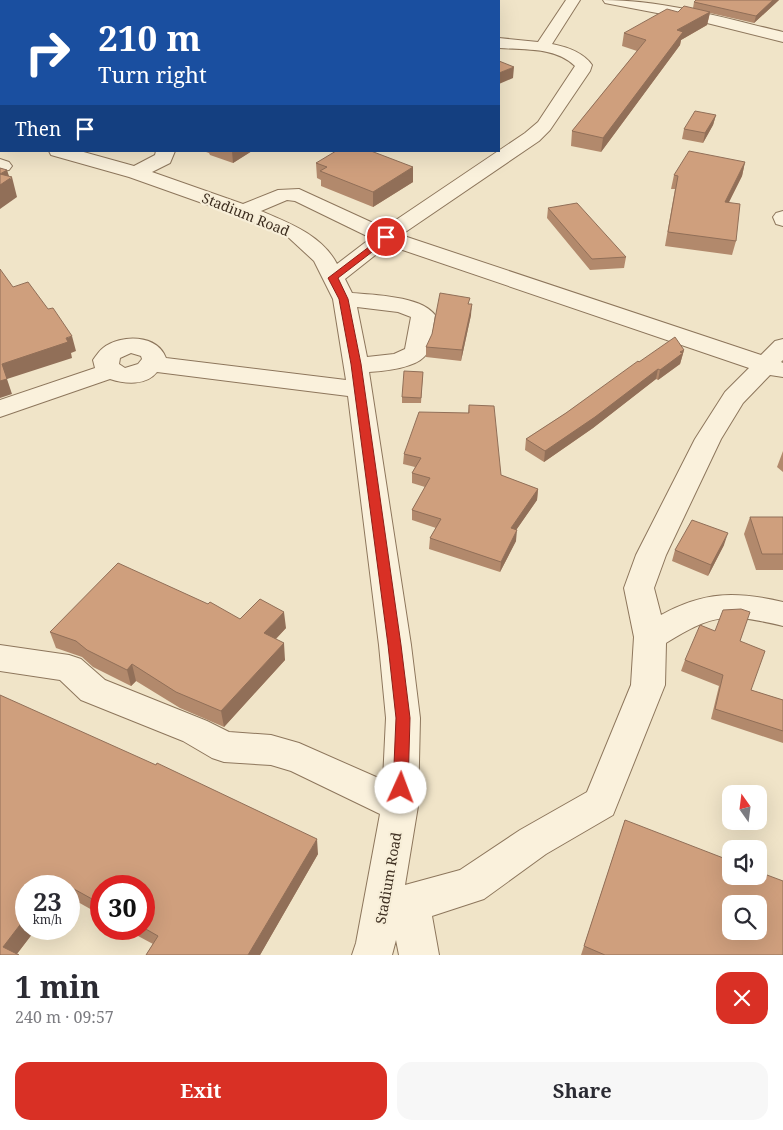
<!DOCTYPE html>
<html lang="en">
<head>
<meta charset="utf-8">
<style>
	:root { --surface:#fff; --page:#f7f7f7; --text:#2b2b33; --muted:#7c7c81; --accent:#d93025 }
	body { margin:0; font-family:"Noto Serif",serif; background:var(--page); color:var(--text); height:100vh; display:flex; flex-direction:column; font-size:19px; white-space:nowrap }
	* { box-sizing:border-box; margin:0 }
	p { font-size:16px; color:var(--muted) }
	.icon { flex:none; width:28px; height:28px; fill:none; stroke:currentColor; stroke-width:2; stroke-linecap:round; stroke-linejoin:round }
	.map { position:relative; height:955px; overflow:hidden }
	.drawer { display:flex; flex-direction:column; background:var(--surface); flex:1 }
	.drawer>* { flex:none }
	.banner { position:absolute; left:0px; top:0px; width:500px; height:152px; box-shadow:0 5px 20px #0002; background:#1a4fa0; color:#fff; overflow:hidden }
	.needle { width:32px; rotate:346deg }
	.tools { position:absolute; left:722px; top:785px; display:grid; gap:10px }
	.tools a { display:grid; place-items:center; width:45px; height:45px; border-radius:10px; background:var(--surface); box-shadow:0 5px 20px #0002; font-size:25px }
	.speed { position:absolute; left:15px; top:875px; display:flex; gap:10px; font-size:25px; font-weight:700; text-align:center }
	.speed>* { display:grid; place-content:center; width:65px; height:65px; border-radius:50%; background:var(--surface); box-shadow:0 5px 20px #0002; line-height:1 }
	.speed small { font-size:12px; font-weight:400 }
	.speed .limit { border:8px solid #d22; background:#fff; color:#111 }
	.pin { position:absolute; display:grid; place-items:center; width:42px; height:42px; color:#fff; margin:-21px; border:2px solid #fff; border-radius:50%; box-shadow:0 1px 5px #0007 }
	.me { position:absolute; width:55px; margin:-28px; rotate:2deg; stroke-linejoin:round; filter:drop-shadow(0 0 4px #0008) }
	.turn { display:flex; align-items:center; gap:18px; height:105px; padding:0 15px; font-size:22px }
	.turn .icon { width:65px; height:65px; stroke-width:2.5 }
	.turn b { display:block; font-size:35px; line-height:42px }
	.then { display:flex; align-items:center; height:48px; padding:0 15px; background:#0003; gap:10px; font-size:19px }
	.round { display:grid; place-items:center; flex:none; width:52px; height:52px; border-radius:15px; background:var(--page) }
	.head { display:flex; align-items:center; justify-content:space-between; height:85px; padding:0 15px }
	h1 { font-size:30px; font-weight:700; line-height:38px }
	.action { display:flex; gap:10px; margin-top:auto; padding:10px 15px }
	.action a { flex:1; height:58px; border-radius:15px; background:var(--accent); color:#fff; font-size:20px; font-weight:700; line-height:58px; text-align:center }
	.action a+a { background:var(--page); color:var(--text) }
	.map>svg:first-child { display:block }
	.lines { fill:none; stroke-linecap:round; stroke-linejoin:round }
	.minor-casing { stroke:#8d765c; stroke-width:2 }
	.minor { fill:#faf1dc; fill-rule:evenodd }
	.wall { fill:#b2896c }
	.shaded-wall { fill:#916f58 }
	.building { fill:#cf9f7d; stroke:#916f58; fill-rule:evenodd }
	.route { fill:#d93025; stroke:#8d1f18 }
	.labels { text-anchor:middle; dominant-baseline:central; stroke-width:4.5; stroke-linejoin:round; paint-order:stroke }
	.street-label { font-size:14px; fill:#3d2e20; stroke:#f7eed8 }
</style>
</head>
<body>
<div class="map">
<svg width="783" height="955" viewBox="0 0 783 955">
	<rect width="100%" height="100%" fill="#f0e4c8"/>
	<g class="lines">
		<defs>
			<path id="minor" d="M 128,0 L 146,0 L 146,1 L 128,1 Z
				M 566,0 L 580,0 L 552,44 C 567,47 583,52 592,65 L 590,71 L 550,130 L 539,141 L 401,235 L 761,355 L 775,341 L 783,339 L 783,360 L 781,362 L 783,363 L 783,377 L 770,375 L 743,403 L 721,439 L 666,555 L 654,588 L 661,615 C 704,591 736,591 783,602 L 783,626 C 728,613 714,613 666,643 L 665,685 L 613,815 L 546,854 L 484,899 L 432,916 L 439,955 L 399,955 L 396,940 L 392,955 L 352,955 L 356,943 L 380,814 L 291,771 L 271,765 L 224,762 L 212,758 L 183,741 L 81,700 L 60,680 L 0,671 L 0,645 L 69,655 L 81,659 L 105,680 L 207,721 L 229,732 L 271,735 L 299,743 L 383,780 L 386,718 L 379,645 L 348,396 L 157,372 C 146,386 125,384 110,379 L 0,417 L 0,400 L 95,368 L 93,360 C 96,356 99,351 103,348 C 121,334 157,334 166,358 L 346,380 L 333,299 L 314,261 L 288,237 L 236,215 L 129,177 L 51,155 L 49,151 L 80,151 L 134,166 L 155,155 L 156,151 L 175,151 L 170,163 L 152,172 L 243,204 L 278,190 L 299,189 L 384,228 L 525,133 L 538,122 L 575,66 C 556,47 524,50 499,48 L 499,38 L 538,42 ZM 287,200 L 295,201 L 371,238 L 337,264 C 322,235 289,223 261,211 ZM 388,245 L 749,368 L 725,392 L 695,439 L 636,555 L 624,588 L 634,637 L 631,685 L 587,792 L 520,830 L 460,870 L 405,885 L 418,806 L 420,718 L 411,645 L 369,372 C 384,371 419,368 427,353 C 432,343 433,327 435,315 C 421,296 374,295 352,293 L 345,279 ZM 357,307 L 398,312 L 411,317 L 405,349 L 394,354 L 367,357 ZM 131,353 L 141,356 L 142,359 L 138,364 L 125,368 L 119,364 L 120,358 Z
				M 603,0 C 664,0 724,18 783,32 L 783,42 L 699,21 L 610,4 L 605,3 Z
				M 0,64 L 1,64 L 1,74 L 0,74 Z
				M 0,129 L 1,130 L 1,141 L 0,141 Z
				M 0,159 L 9,162 L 12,166 L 9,170 L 0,171 Z
				M 783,211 L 783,226 L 776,224 L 773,217 L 776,213 Z"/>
		</defs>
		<!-- minor casing -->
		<use href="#minor" class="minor-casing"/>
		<!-- minor -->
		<use href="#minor" class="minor"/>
	</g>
	<!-- wall -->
	<path class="wall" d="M 0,0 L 94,0 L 92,1 L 1,1 L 1,7 L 0,8 Z
		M 696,0 L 779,0 L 754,23 L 710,13 L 707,25 L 681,40 L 680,45 L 601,152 L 571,146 L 572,131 L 637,51 L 622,46 L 624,33 L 678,12 L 693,8 L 694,2 Z
		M 716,115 L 713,125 L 703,143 L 682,139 L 684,129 Z
		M 203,151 L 252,151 L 233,163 L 210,155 L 209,153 Z
		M 745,162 L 742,176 L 729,202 L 736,241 L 732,255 L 665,246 L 675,189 L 671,189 L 674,175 Z
		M 316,163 L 413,167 L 413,182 L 373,207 L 321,186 L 321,180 L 317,178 Z
		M 548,208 L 626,257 L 624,268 L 590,270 L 547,218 Z
		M 470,304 L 471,315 L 461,361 L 426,357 L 426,347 Z
		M 684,350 L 680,364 L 658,380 L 656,379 L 593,428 L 544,462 L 525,450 L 526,439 L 566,413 L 639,362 Z
		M 423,372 L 421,403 L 402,403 L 402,397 Z
		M 469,405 L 501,475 L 538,489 L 537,500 L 516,530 L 516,541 L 500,572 L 429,549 L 430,538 L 436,528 L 412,520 L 412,510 L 425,487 L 412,483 L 412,473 L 415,467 L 403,464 L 404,454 L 468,413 Z
		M 783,451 L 783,472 L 777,467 Z
		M 750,517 L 783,517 L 783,570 L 756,570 L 744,534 Z
		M 724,545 L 708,576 L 672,561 L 675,550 Z
		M 240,619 L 286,628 L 276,639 L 285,660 L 224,727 L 180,708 L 136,681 L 131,686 L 93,667 L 82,657 L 56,648 L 50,632 Z
		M 740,641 L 751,690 L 783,700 L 783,743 L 711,719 L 719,686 L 681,671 L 685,660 Z
		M 0,695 L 318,854 L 260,955 L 146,955 L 153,944 L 125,929 L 144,929 L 144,886 L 101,886 L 101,915 L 69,897 L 69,886 L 26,886 L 26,929 L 36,929 L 17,954 L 0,955 Z
		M 625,820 L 783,955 L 581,955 Z"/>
	<!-- shaded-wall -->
	<path class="shaded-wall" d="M 1,0 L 12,0 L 12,1 L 1,1 L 1,7 L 0,8 L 0,1 Z
		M 79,0 L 94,0 L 92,1 L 77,1 Z
		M 467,0 L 475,0 L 475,1 L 466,1 Z
		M 773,0 L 779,0 L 754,23 L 756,16 Z
		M 710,12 L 707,25 L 681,40 L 680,45 L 601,152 L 603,138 L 677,30 Z
		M 514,67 L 513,78 L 499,84 L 499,73 Z
		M 716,115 L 713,125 L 703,143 L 705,133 Z
		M 232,151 L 252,151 L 233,163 Z
		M 745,162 L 742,176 L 722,216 L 725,202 Z
		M 413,167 L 413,182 L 373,207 L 373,192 Z
		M 7,170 L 10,179 L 12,177 L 17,197 L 0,209 L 0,174 Z
		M 472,304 L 471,315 L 461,361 L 462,350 Z
		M 72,336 L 76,351 L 71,353 L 72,358 L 7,379 L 12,394 L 0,398 L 0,381 L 2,364 Z
		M 684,350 L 680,364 L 658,380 L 660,370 Z
		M 658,369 L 656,379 L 593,428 L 544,462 L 545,451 Z
		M 538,489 L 537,500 L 510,539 L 511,528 Z
		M 517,530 L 516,541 L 500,572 L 501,562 Z
		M 728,533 L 724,545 L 708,576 L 711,565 Z
		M 284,612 L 286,628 L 266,649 L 264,633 Z
		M 284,643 L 285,660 L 224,727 L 221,711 Z
		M 132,664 L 136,681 L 131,686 L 127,670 Z
		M 317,839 L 318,854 L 260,955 L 248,955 Z
		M 56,879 L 59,886 L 50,886 Z
		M 26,917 L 26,929 L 36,929 L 16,955 L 3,947 Z"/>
	<!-- building -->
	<path class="building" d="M 29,0 L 79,0 L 77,1 L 34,1 Z
		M 405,0 L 467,0 L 466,1 L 403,1 Z
		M 696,0 L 773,0 L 756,16 L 694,2 Z
		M 684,6 L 710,12 L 677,30 L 683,32 L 603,138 L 572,131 L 646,40 L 624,33 L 667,9 L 678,12 Z
		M 499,61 L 514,67 L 499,73 Z
		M 695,111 L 716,115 L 705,133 L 684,129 Z
		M 336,151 L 371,151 L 413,167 L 373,192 L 320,171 L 327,167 L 316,163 Z
		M 689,151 L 745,162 L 725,202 L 740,204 L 736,241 L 668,232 L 678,176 L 674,175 Z
		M 0,168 L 7,170 L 0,174 L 12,177 L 0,185 Z
		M 577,203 L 626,257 L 592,259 L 548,208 Z
		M 0,269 L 13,287 L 28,282 L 48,309 L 53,308 L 72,336 L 66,338 L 68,342 L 2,364 L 7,379 L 0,381 Z
		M 440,293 L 470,298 L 468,304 L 472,304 L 462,350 L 426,347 L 432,334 Z
		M 675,337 L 684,350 L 680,352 L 683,353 L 660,370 L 658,369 L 595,417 L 545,451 L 526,439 L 566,413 L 638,361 L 639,362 Z
		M 404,371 L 423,372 L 421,398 L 402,397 Z
		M 469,405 L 494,406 L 501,475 L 538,489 L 511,528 L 517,530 L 501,562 L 430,538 L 441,519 L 412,510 L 430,478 L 412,473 L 421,458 L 404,454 L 419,412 L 469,413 Z
		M 750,517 L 783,517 L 783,554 L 762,554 Z
		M 692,520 L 728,533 L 711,565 L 675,550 Z
		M 118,563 L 208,604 L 210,602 L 240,619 L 260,599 L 284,612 L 264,633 L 284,643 L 221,711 L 176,692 L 132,664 L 127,670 L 87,650 L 76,641 L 50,632 Z
		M 741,609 L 750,612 L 740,641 L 765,651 L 751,690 L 783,700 L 783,731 L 715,709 L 723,675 L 685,660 L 700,625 L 715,631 L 723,610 Z
		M 0,695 L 156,765 L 157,763 L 317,839 L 248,955 L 146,955 L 158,936 L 144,928 L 144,886 L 101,886 L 101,904 L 56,879 L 50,886 L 26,886 L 26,917 L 3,947 L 19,955 L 0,955 Z
		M 625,820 L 731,861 L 731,876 L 759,876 L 759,872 L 783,881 L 783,955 L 605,955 L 584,946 ZM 731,904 L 759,904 L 759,931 L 731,931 Z"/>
	<!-- route -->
	<path class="route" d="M 386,234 L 390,237 L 389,239 L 338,278 L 348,299 L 361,364 L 401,645 L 410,718 L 408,788 L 406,793 L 401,795 L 396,793 L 393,788 L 396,718 L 388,645 L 351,364 L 339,299 L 328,278 Z"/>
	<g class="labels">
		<!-- street labels -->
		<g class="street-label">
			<text transform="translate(246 214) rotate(22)">Stadium Road</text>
			<text transform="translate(388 878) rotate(-80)">Stadium Road</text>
		</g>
	</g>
</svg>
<div class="tools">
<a><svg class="needle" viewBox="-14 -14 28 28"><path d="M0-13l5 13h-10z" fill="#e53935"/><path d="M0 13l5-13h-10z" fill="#7c7c81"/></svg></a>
<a><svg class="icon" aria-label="sound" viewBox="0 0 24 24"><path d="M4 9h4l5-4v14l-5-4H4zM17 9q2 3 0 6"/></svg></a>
<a><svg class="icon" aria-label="search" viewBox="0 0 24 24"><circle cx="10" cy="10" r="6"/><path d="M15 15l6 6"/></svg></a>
</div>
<div class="speed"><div>23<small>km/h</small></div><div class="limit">30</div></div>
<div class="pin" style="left:386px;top:237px;background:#d93025"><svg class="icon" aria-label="arrive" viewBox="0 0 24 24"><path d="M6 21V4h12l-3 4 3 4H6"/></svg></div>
<svg class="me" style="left:401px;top:788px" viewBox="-20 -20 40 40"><circle r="19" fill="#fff"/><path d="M0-13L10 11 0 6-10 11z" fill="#d93025"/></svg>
<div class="banner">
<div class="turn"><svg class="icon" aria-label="right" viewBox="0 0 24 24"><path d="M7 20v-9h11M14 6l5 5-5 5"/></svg><div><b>210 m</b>Turn right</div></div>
<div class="then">Then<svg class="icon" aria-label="arrive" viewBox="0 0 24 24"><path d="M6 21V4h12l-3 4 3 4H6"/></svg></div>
</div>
</div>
<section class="drawer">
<div class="head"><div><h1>1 min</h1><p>240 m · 09:57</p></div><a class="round" style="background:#d93025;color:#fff"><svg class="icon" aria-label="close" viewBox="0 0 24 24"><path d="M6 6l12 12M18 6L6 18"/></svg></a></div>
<div class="action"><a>Exit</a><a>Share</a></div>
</section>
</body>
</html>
